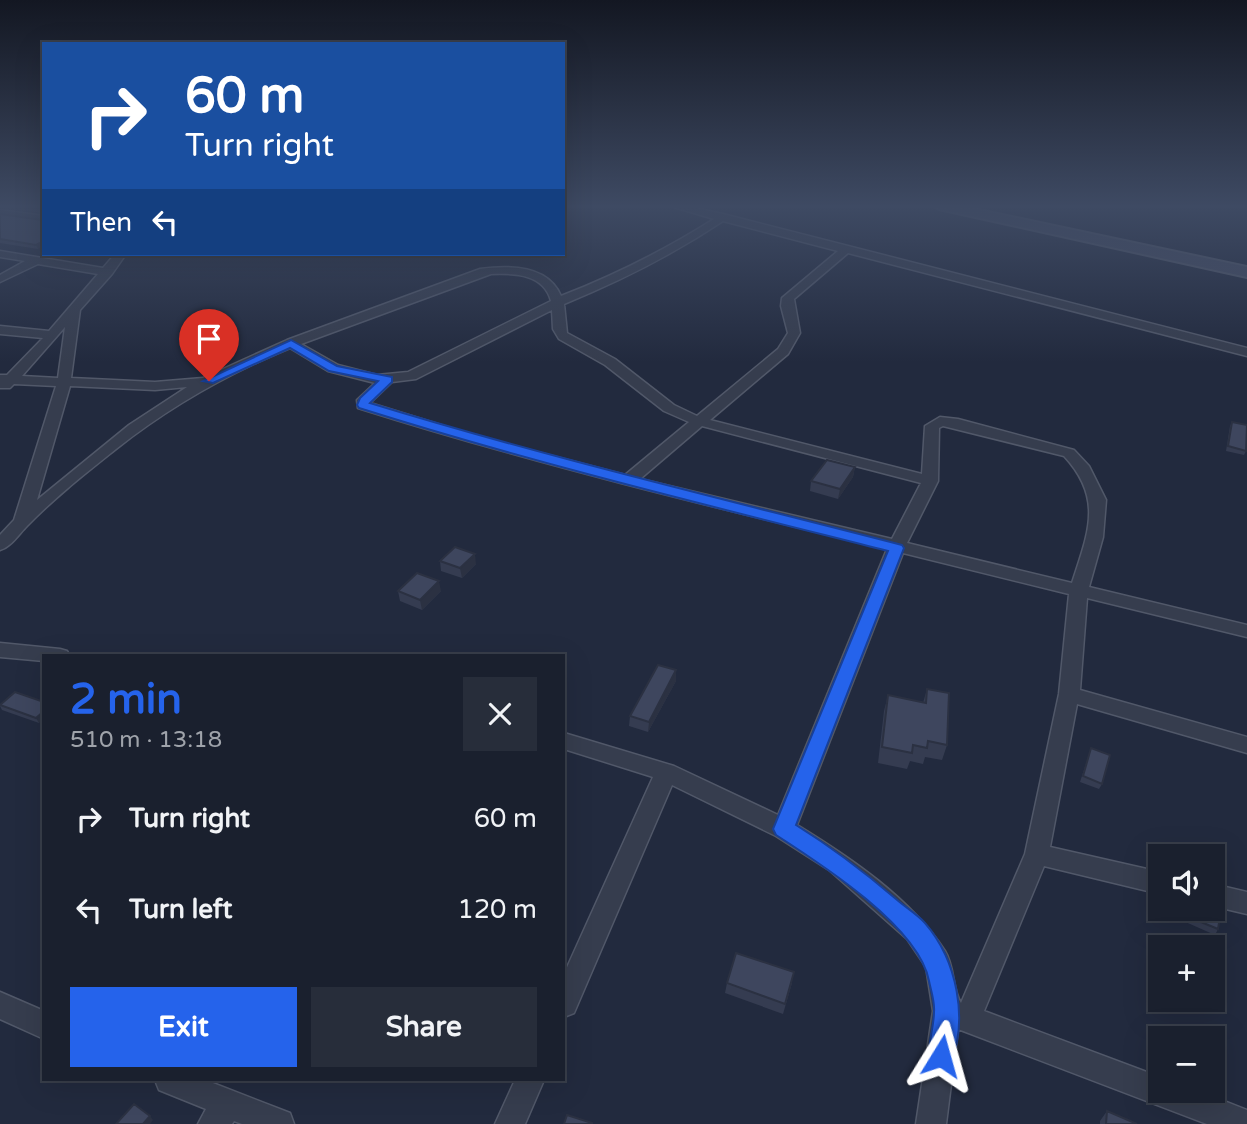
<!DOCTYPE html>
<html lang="en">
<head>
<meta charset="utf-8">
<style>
	:root { --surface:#1a202e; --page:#272d3a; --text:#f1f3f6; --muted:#9fa3aa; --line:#383e4a; --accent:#2563eb }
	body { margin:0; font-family:"Varela Round",sans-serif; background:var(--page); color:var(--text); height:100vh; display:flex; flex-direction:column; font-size:26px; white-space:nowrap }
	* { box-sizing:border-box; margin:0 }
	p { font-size:23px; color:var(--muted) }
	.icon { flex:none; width:38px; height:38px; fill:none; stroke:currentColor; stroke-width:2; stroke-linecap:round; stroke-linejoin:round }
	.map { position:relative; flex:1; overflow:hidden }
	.sheet { position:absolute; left:42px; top:654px; width:523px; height:427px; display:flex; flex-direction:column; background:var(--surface); border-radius:0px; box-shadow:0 7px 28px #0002,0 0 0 2px var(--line) }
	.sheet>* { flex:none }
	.banner { position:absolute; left:42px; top:42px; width:523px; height:214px; border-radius:0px; box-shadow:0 7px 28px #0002,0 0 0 2px var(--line); background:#1a4fa0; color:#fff; overflow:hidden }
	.tools { position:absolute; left:1148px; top:844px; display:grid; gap:14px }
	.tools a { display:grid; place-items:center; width:77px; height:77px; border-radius:0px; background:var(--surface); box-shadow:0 7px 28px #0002,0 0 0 2px var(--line); font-size:35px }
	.pin { position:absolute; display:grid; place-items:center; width:60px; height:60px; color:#fff; margin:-72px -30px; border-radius:50% 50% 50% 0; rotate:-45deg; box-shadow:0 0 7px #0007 }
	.pin .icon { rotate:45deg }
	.me { position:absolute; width:77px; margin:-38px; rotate:8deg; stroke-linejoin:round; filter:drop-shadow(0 0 5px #0008) }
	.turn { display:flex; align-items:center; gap:24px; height:147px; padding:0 28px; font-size:32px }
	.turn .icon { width:91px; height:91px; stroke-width:2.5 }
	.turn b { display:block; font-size:49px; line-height:60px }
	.then { display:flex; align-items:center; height:66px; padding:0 28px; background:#0003; gap:14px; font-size:26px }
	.round { display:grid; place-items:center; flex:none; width:74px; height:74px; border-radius:0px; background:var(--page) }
	.head { display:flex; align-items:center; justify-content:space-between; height:119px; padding:0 28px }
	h1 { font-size:42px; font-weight:800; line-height:52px; color:var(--accent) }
	.cta { display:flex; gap:14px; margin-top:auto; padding:14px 28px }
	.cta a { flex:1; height:80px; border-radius:0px; background:var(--accent); color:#fff; font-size:28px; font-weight:800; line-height:80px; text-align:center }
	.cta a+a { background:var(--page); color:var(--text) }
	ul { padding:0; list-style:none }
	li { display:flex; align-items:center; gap:21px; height:91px; padding:0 28px }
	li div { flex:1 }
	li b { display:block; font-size:26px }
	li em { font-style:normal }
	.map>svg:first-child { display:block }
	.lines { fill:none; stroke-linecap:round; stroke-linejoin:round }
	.street-casing { stroke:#515869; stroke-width:3 }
	.secondary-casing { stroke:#515869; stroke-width:4 }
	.street { fill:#363d4e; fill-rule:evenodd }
	.secondary { fill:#444b61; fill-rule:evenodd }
	.wall { fill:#353c51 }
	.shaded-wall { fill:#2b3142 }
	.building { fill:#3e465e; stroke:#2b3142; stroke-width:2 }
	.route { fill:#2563eb; stroke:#184099; stroke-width:2 }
</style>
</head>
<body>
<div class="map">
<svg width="1247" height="1124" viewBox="0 0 1247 1124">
	<rect width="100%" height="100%" fill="#222a3e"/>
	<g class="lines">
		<defs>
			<path id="street" d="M 667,205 L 682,205 L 723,214 L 1247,348 L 1247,356 L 848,253 L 794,299 L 800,333 L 788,354 L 710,420 L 922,474 L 925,426 L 940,417 L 958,419 L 1074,450 L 1089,466 L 1106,500 L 1103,537 L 1089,587 L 1247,625 L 1247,637 L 1087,598 L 1080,690 L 1247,737 L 1247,753 L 1077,704 L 1050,847 L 1160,872 L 1160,894 L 1044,866 L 984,1011 L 1160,1077 L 1160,1090 L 1196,1090 L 1247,1110 L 1247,1124 L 1207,1124 L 958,1029 L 946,1124 L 916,1124 L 933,1011 L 926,967 L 907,939 L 829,870 L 776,836 L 672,785 L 574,1013 L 564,1017 L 564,974 L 653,777 L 564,749 L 564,733 L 674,766 L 778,815 L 887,549 C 709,506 532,463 358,408 L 357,400 L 375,383 L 328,371 L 290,348 C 227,374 169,407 116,449 C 86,473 54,498 27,526 C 19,534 11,547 0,550 L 0,535 L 14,520 L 56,386 L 14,384 L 10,388 L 0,388 L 0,375 L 7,375 L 43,338 L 0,334 L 0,326 L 49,331 L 98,274 L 38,264 L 0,282 L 0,275 L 25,261 L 0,257 L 0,251 L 103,268 L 115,254 L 126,254 L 112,274 L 80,310 L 71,378 L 155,382 L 203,378 L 287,340 L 480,269 C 509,265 548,265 561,296 C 615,275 665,250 714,219 ZM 723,221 L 838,251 L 782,298 L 781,306 L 788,333 L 778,349 L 697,416 L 674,405 L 615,359 L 567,333 L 564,304 C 620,281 672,255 723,221 ZM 491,274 C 515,273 544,274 551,301 L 408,372 L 377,375 L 338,365 L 301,344 ZM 552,310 L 553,329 L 559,339 L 605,365 L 664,411 L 689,422 L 625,475 L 479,437 L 370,403 L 392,382 L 416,379 ZM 65,327 L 58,378 L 22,376 ZM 70,386 L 155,390 L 187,387 L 129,425 L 37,500 ZM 702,426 L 921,483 L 892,539 L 640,479 ZM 943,426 L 1064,456 C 1104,499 1088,533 1072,583 L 907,543 L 938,481 L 939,428 ZM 903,553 L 1069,594 L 1059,694 L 1025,854 L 961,1003 C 952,989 955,967 945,951 C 910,898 851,858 797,825 Z
				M 0,210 L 44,216 L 44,222 L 0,216 Z
				M 0,643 L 60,649 L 67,651 L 70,656 L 44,656 L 44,661 L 0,657 Z
				M 1213,884 L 1247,892 L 1247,914 L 1213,906 Z
				M 0,992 L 44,1011 L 44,1039 L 0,1019 Z
				M 155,1080 L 205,1080 L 290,1113 L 294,1124 L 242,1124 L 234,1121 L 232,1124 L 198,1124 L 206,1109 L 159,1090 Z
				M 515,1080 L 544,1080 L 525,1124 L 495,1124 Z"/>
			<path id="secondary" d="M 932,205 L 956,205 L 1247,267 L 1247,277 L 939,209 Z"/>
		</defs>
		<!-- street casing -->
		<use href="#street" class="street-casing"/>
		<!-- secondary casing -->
		<use href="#secondary" class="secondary-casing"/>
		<!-- street -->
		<use href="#street" class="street"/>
		<!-- secondary -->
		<use href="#secondary" class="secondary"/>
	</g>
	<!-- wall -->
	<path class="wall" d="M 0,205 L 44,205 L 44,213 L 0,208 Z
		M 0,214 L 42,220 L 38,249 L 0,243 Z
		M 1232,422 L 1246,451 L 1244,455 L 1226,451 L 1230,426 Z
		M 855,467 L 853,477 L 838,499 L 810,491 L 811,481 Z
		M 440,561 L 476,564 L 462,578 L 441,571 Z
		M 398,591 L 441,591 L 422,610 L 400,601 Z
		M 676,670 L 676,681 L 648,732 L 629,726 L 630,716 Z
		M 927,689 L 947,745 L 942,760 L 925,757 L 923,764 L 910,761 L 907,769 L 878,763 L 884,711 L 888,695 L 923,703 Z
		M 44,702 L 39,723 L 2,710 L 0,706 L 0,705 Z
		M 1091,748 L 1102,784 L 1099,789 L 1080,782 Z
		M 1183,908 L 1213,908 L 1218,929 L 1215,935 L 1181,920 Z
		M 727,983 L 792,983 L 783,1014 L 725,993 Z
		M 1107,1111 L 1137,1124 L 1100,1124 L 1100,1121 Z"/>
	<!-- shaded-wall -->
	<path class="shaded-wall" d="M 44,241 L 44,246 L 38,249 L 36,245 Z
		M 855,467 L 853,477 L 838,499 L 840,489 Z
		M 475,554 L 476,564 L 462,578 L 460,568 Z
		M 439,581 L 441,591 L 422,610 L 420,600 Z
		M 676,670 L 676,681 L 648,732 L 649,722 Z
		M 44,711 L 44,719 L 39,723 L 36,718 Z
		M 150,1116 L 153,1120 L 150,1124 L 143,1124 Z"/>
	<!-- building -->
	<path class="building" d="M 8,205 L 44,205 L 44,213 L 43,209 Z
		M 0,214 L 42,220 L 44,219 L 44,241 L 36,245 L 0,239 Z
		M 1232,422 L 1247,425 L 1246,451 L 1228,446 Z
		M 827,460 L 855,467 L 840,489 L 811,481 Z
		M 455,547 L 475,554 L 460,568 L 440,561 Z
		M 417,573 L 439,581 L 420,600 L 398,591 Z
		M 658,665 L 676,670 L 649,722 L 630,716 Z
		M 927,689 L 949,693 L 947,745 L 928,741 L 927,748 L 913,745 L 912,753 L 882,747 L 888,695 L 926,703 Z
		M 15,692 L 44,702 L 44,711 L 36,718 L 0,705 Z
		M 1091,748 L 1110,755 L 1102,784 L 1083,776 Z
		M 1185,908 L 1213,908 L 1221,911 L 1218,929 L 1184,915 Z
		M 736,953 L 794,972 L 785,1004 L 727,983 Z
		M 134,1104 L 150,1116 L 143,1124 L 116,1124 Z
		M 1107,1111 L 1137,1124 L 1106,1124 Z
		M 567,1115 L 592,1123 L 592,1124 L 564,1124 Z"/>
	<!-- sky -->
	<linearGradient id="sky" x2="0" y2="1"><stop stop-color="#131722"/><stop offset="0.57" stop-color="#3e4a63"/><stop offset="1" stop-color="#3e4a63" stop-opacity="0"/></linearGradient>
	<rect width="1247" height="362" fill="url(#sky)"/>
	<!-- route -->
	<path class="route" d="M 291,340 L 337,366 L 392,377 L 392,382 L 370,403 C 546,457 724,499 902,545 L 904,548 L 796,825 C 833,848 862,870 896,899 C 905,907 917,914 925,923 C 957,960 969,1020 950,1065 L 941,1069 L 932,1065 C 925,1048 934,1030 934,1012 C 935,1002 931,991 929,981 C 919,927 821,864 776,835 L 773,829 L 888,551 C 710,506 533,463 359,408 L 357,405 L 360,398 L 378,381 L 329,371 L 290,348 L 213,383 L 203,381 Z"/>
</svg>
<div class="tools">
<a><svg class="icon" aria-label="sound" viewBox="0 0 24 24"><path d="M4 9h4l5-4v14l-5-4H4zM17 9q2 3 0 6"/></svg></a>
<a>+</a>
<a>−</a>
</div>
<div class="pin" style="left:209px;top:381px;background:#d93025"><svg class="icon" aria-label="arrive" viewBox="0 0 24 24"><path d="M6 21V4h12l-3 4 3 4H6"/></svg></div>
<svg class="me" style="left:941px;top:1056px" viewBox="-20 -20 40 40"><path d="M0-17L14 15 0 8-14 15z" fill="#2563eb" stroke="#fff" stroke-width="4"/></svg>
<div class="banner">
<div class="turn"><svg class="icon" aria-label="right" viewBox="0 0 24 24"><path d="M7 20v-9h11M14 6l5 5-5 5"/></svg><div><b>60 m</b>Turn right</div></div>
<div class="then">Then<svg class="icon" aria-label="left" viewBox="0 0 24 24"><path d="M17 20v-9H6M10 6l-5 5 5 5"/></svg></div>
</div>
<section class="sheet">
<div class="head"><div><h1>2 min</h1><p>510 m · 13:18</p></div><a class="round"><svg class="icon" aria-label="close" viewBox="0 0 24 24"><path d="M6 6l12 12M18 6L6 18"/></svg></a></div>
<ul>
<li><svg class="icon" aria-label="right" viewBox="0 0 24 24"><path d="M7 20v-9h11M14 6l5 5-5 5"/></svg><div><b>Turn right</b></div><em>60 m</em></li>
<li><svg class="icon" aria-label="left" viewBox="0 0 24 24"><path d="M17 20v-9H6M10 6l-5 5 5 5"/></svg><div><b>Turn left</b></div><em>120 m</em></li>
</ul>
<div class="cta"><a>Exit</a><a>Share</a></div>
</section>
</div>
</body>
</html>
